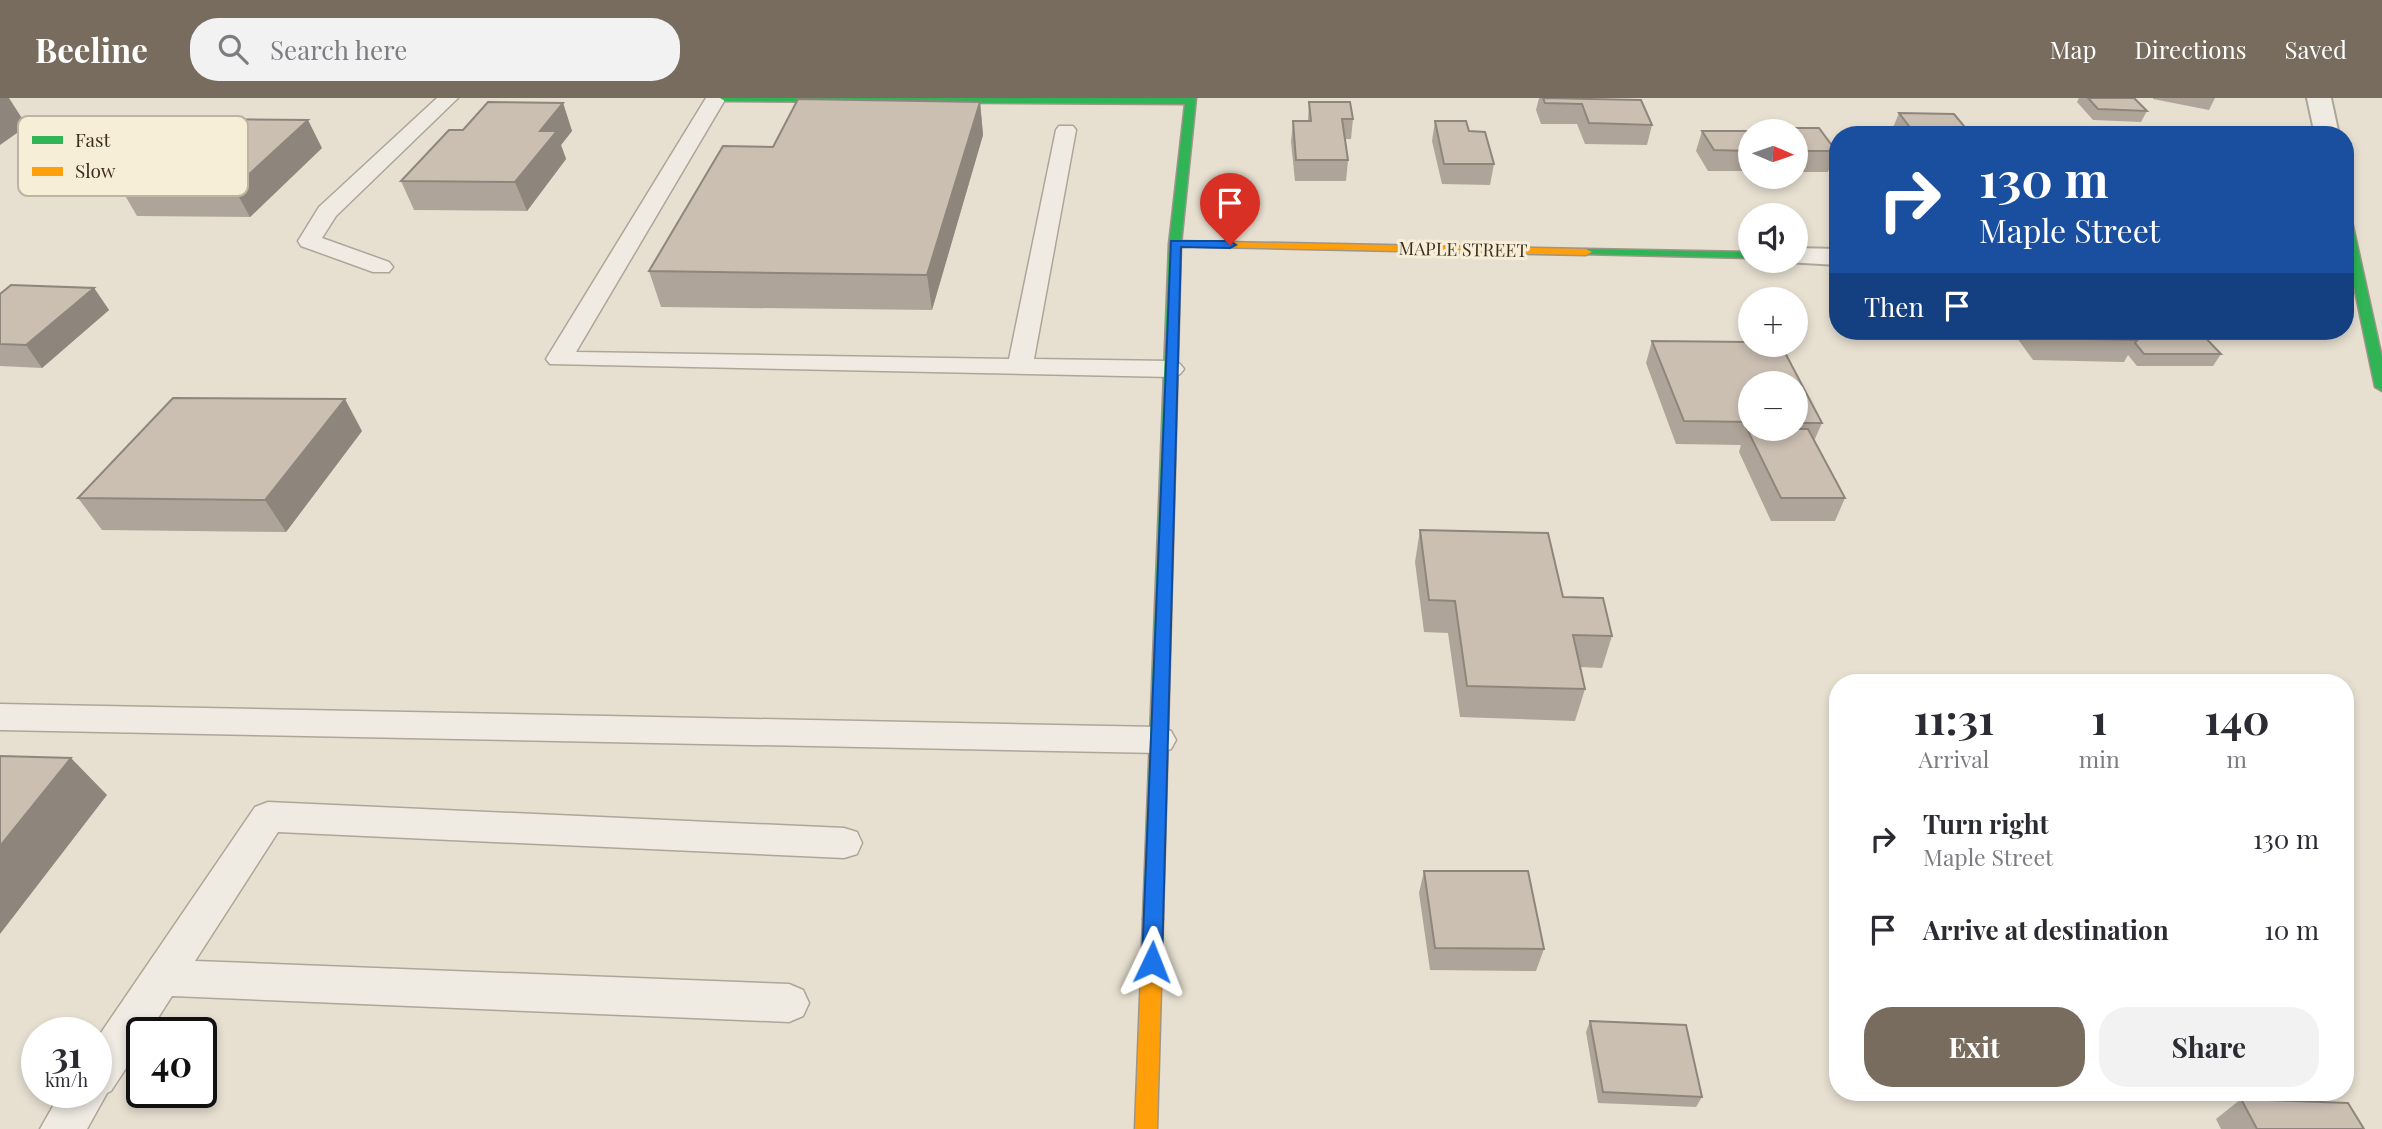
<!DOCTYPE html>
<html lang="en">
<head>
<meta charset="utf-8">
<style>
	:root { --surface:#fff; --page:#f2f2f3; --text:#2b2b33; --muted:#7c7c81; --accent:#786c5e }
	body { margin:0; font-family:"Playfair Display",serif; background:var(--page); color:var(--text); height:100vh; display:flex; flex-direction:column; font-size:26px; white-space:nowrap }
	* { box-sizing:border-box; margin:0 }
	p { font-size:23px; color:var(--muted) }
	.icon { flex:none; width:38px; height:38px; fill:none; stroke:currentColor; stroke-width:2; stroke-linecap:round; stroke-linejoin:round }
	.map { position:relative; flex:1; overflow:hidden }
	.sheet { position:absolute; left:1829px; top:576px; width:525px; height:427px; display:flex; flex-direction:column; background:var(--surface); border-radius:28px; box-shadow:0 4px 10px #0003 }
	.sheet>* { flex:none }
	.top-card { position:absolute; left:1829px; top:28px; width:525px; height:214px; border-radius:28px; box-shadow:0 4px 10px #0003; background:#1a4fa0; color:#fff; overflow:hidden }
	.needle { width:46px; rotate:92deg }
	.tools { position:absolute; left:1738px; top:21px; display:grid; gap:14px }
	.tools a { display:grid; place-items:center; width:70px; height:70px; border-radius:50%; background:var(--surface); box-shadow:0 4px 10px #0003; font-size:35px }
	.speed { position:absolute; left:21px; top:919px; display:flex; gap:14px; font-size:35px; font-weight:700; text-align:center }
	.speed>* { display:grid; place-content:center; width:91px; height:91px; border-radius:50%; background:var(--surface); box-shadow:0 4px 10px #0003; line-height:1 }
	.speed small { font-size:18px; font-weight:400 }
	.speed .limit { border:4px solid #111; border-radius:10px; background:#fff; color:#111 }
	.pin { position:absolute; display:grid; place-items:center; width:60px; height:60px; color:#fff; margin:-72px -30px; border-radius:50% 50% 50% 0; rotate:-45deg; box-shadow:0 0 7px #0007 }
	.pin .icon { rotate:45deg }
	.me { position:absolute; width:77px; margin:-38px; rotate:2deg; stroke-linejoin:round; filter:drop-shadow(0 0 5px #0008) }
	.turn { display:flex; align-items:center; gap:24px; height:147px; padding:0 35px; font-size:32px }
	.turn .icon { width:91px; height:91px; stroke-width:2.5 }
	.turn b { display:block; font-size:49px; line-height:60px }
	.then { display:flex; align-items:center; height:66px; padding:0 35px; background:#0003; gap:14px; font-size:26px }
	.eta { display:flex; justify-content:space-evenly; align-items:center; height:119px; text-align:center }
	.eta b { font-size:42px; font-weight:700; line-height:49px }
	.button { display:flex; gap:14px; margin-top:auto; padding:14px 35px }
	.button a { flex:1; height:80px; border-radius:28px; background:var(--accent); color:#fff; font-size:28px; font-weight:700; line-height:80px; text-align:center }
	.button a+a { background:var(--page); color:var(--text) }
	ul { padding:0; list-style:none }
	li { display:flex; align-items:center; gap:21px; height:91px; padding:0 35px }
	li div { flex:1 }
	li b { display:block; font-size:26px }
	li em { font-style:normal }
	header { display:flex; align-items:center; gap:42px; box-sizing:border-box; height:98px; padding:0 35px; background:var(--accent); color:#fff }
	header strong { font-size:33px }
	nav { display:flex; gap:38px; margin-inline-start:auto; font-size:24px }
	.search { width:490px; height:63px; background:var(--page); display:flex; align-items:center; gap:18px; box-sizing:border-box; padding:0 24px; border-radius:28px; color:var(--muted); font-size:26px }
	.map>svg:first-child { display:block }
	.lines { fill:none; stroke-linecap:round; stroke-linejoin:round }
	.lane-casing { stroke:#ada599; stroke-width:3 }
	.street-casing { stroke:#ada599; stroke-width:4 }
	.fast-casing { stroke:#9c958a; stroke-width:3 }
	.slow-casing { stroke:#9c958a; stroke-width:3 }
	.lane { fill:#efebe3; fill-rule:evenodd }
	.street { fill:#efebe3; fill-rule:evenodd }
	.fast { fill:#30b455; fill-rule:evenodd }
	.slow { fill:#ff9f0a; fill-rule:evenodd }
	.wall { fill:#afa499; fill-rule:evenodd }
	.shaded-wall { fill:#8e867d }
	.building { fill:#cbbfb2; stroke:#8e867d; stroke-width:2 }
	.route { fill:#1a73e8; stroke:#114b97; stroke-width:2 }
	.labels { text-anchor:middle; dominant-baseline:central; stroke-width:6; stroke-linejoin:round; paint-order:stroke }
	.far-street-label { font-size:18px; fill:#3d2e20; stroke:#f7eed8 }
	.key { fill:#f7eed8; stroke:#bfb4a1; stroke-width:2 }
	.key-label { font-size:19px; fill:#3d2e20 }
</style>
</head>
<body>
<header>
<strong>Beeline</strong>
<div class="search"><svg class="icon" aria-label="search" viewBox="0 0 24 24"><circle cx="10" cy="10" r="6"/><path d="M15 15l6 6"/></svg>Search here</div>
<nav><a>Map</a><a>Directions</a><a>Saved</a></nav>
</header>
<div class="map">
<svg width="2382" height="1031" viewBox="0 0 2382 1031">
	<rect width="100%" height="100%" fill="#e7e0d1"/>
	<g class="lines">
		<defs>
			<path id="lane" d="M 437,0 L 458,0 L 336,118 L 322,140 L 389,164 L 393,169 L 389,174 L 373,174 L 301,148 L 298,143 L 319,109 Z
				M 706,0 L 726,0 L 576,254 L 1009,261 L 1056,32 L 1059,28 L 1073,28 L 1076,32 L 1034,261 L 1171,263 L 1180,266 L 1184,271 L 1180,276 L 1171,279 L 550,266 L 546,261 Z
				M 0,606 L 1159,629 L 1171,633 L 1176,642 L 1171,651 L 1159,655 L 0,632 Z
				M 268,704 L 844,730 L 857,734 L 862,745 L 857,756 L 844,760 L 278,734 L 195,863 L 789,886 L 803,892 L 809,905 L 803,918 L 789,924 L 172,898 L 149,934 L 142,934 L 142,946 L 111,993 L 107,995 L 87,1031 L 40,1031 L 61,994 L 96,994 L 96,942 L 255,709 Z"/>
			<path id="street" d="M 2307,0 L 2331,0 L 2339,37 L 2315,37 Z
				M 1796,150 L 1838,151 L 1838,167 L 1786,164 L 1796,163 Z"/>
			<path id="fast" d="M 720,0 L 1196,0 L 1181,146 L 1163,821 L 1160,827 L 1153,829 L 1146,827 L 1143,821 L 1169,146 L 1185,6 L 725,3 Z
				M 2345,116 L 2351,119 L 2382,260 L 2382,293 L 2375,289 L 2345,145 Z
				M 1586,151 L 1750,154 L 1750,160 L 1582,156 L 1580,154 Z"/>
			<path id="slow" d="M 1175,143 L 1586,151 L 1592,154 L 1586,157 L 1171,148 L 1171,144 Z
				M 1153,813 L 1160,815 L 1163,821 L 1157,1031 L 1135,1031 L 1143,821 L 1146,815 Z"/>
		</defs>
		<!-- lane casing -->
		<use href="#lane" class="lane-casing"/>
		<!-- street casing -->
		<use href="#street" class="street-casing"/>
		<!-- fast casing -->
		<use href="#fast" class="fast-casing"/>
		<!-- slow casing -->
		<use href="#slow" class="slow-casing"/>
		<!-- lane -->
		<use href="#lane" class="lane"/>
		<!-- street -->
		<use href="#street" class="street"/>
		<!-- fast -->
		<use href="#fast" class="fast"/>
		<!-- slow -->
		<use href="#slow" class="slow"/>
	</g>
	<!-- wall -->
	<path class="wall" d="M 1539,0 L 1582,0 L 1652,27 L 1647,47 L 1585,46 L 1577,26 L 1541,26 L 1536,12 Z
		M 2079,0 L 2134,0 L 2147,13 L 2141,24 L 2093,22 L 2077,4 Z
		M 2153,0 L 2215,0 L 2209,12 L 2153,1 Z
		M 980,4 L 983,37 L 932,212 L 661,209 L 649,173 L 773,49 Z
		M 1309,4 L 1353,21 L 1351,41 L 1345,41 L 1348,62 L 1346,83 L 1295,83 L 1291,44 L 1293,23 L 1308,23 Z
		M 563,5 L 572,33 L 561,47 L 566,61 L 527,113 L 414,112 L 401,83 Z
		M 1899,15 L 1968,33 L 2008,37 L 1876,37 L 1878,31 L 1892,32 Z
		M 1435,23 L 1469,33 L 1494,66 L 1490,87 L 1442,86 L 1432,43 Z
		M 1779,30 L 1819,30 L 1836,53 L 1828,74 L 1796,74 L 1796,33 L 1778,33 Z
		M 2069,31 L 2103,37 L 2066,37 Z
		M 1702,33 L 1750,33 L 1750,73 L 1708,73 L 1696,53 Z
		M 322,50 L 250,119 L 137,118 L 120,89 Z
		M 94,190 L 109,212 L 42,270 L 0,268 L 0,196 Z
		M 2012,233 L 2199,233 L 2221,256 L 2213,268 L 2137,268 L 2128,257 L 2124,264 L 2033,262 Z
		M 1652,243 L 1750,244 L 1750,247 L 1781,247 L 1822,325 L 1814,343 L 1845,400 L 1835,423 L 1771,423 L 1739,354 L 1741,347 L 1676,346 L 1646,265 ZM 1750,285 L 1796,285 L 1796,331 L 1750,331 Z
		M 362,333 L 286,434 L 102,432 L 78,400 Z
		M 1420,432 L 1563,499 L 1612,538 L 1602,570 L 1580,569 L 1585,591 L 1575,623 L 1460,619 L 1448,535 L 1424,534 L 1415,464 Z
		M 1424,773 L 1544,851 L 1536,873 L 1430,872 L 1419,795 Z
		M 1590,923 L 1702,999 L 1696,1009 L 1598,1005 L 1586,934 Z
		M 2241,1001 L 2364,1031 L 2221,1031 L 2216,1021 Z"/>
	<!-- shaded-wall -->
	<path class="shaded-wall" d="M 0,0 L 9,0 L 27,28 L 0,47 Z
		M 980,4 L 983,37 L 932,212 L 927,177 Z
		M 563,5 L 572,33 L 561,47 L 566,61 L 527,113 L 515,84 L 540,33 Z
		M 308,22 L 322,50 L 250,119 L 234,90 Z
		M 94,190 L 109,212 L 42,270 L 26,247 Z
		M 345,301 L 362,333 L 286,434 L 265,402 Z
		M 71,660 L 107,697 L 0,836 L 0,748 Z"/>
	<!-- building -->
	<path class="building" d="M 1543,0 L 1641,2 L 1652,27 L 1589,25 L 1582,6 L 1545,5 Z
		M 2088,0 L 2134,0 L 2147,13 L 2098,11 Z
		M 798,1 L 980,4 L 927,177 L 649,173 L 723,48 L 773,49 Z
		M 488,4 L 563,5 L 540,33 L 557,33 L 515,84 L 401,83 L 449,32 L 463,32 Z
		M 1309,4 L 1350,4 L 1353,21 L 1342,21 L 1348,62 L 1296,62 L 1293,23 L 1311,23 Z
		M 1899,15 L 1954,16 L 1968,33 L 2005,33 L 2008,37 L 1882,37 L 1878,31 L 1912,32 Z
		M 202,21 L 308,22 L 234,90 L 120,89 Z
		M 1435,23 L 1466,23 L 1469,33 L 1485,34 L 1494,66 L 1444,66 Z
		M 1779,30 L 1819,30 L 1836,53 L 1796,53 L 1796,33 L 1782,33 Z
		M 2069,31 L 2097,31 L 2103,37 L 2074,37 Z
		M 1702,33 L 1760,33 L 1750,33 L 1750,53 L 1714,52 Z
		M 11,187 L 94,190 L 26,247 L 0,246 L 0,196 Z
		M 2040,233 L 2130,233 L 2137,242 L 2045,240 Z
		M 2130,233 L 2199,233 L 2221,256 L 2144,256 L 2135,245 L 2137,242 Z
		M 1652,243 L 1750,244 L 1750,247 L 1781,247 L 1822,325 L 1796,325 L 1796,285 L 1750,285 L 1750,324 L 1684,323 Z
		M 173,300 L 345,301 L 265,402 L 78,400 Z
		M 1747,331 L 1808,331 L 1845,400 L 1781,400 Z
		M 1420,432 L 1548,435 L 1563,499 L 1603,500 L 1612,538 L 1573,537 L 1585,591 L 1467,588 L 1455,503 L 1429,502 Z
		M 0,658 L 71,660 L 0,748 Z
		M 1424,773 L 1528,773 L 1544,851 L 1435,850 Z
		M 1590,923 L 1686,927 L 1702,999 L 1603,994 Z
		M 2241,1001 L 2348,1005 L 2364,1031 L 2257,1031 Z"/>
	<!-- route -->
	<path class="route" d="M 1171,143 L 1230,143 L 1236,147 L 1230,150 L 1181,149 L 1162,864 L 1159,871 L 1152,873 L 1145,871 L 1142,864 Z"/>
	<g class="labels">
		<!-- far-street labels -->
		<g class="far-street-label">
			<text transform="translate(1463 151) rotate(1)">MAPLE STREET</text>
		</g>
	</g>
	<!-- legend -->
	<rect x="18" y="18" width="230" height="80" rx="10" class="key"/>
	<rect x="32" y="38" width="31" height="8" fill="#30b455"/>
	<rect x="32" y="69" width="31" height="9" fill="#ff9f0a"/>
	<g class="key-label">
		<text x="75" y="49">Fast</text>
		<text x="75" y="80">Slow</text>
	</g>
</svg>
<div class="tools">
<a><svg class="needle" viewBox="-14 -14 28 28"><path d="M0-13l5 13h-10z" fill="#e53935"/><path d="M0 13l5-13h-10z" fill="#7c7c81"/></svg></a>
<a><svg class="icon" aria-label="sound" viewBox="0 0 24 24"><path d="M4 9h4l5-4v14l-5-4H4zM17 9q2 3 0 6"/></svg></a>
<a>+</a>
<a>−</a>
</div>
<div class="speed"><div>31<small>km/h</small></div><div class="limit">40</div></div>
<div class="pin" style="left:1230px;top:147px;background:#d93025"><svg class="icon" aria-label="arrive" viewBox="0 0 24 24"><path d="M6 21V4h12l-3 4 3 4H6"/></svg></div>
<svg class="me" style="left:1152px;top:864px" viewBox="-20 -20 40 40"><path d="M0-17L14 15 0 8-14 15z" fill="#1a73e8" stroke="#fff" stroke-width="4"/></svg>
<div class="top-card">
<div class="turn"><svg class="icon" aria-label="right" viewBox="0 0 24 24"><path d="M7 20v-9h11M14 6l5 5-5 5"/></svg><div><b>130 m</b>Maple Street</div></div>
<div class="then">Then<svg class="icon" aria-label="arrive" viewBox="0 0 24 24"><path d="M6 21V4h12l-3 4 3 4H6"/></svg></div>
</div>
<section class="sheet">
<div class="eta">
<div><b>11:31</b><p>Arrival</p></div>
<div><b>1</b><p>min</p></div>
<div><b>140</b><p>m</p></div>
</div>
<ul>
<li><svg class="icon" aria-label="right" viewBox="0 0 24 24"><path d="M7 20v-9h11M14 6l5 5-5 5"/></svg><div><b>Turn right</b><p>Maple Street</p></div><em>130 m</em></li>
<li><svg class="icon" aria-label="arrive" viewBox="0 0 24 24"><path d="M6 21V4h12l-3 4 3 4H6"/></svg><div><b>Arrive at destination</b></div><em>10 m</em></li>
</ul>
<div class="button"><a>Exit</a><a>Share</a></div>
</section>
</div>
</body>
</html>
